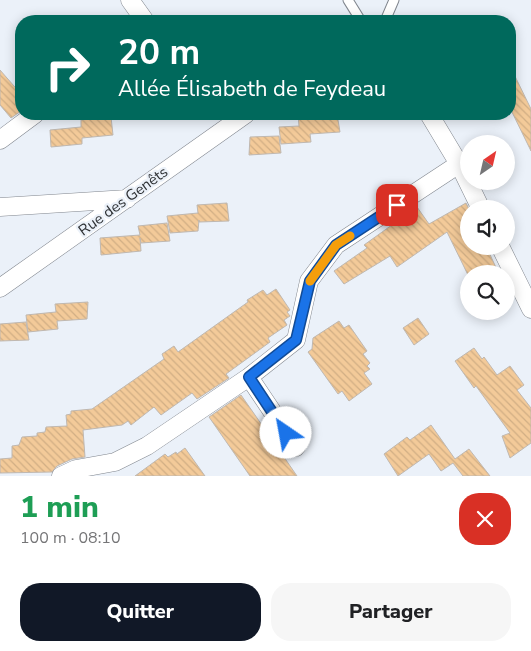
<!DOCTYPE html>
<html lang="fr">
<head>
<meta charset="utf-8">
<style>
	:root { --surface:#fff; --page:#f6f6f6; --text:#202124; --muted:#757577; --accent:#111827 }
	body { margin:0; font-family:"Nunito Sans",sans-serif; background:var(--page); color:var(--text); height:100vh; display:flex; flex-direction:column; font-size:19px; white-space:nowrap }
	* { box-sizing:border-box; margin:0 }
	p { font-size:16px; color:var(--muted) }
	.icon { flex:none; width:28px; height:28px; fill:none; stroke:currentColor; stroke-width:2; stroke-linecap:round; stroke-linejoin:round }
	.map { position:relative; height:476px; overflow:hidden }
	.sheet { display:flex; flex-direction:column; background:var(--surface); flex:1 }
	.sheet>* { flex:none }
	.top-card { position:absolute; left:15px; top:15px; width:501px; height:105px; border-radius:20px; box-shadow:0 2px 12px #0003; background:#00695c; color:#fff; overflow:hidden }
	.needle { width:32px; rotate:34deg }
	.controls { position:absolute; left:460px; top:135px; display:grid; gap:10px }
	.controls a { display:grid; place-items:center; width:55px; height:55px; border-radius:50%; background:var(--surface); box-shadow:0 2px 12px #0003; font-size:25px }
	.pin { position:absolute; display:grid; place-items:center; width:42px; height:42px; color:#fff; margin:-21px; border-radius:10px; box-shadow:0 2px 8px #0006 }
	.me { position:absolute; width:55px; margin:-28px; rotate:327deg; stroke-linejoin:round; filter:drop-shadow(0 0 4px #0008) }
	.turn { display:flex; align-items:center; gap:18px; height:105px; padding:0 20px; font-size:22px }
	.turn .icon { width:65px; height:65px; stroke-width:2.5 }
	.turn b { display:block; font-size:35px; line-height:42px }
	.round { display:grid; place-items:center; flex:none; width:52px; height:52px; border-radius:20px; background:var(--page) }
	.summary { display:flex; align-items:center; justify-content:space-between; height:85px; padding:0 20px }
	h1 { font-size:30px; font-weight:800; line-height:38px; color:#1e9e55 }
	.button { display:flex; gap:10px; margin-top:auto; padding:10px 20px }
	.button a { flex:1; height:58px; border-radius:20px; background:var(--accent); color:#fff; font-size:20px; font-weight:800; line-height:58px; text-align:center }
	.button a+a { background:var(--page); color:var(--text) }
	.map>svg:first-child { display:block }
	.building { fill:url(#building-back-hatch); stroke:#bfb8b1 }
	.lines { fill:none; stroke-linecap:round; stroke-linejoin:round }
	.lane-casing { stroke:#81868e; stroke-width:11 }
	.street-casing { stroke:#81868e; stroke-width:19 }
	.lane { stroke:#fff; stroke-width:9 }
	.street { stroke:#fff; stroke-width:18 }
	.route-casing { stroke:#114b97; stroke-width:12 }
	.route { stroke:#1a73e8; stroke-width:9 }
	.slow { stroke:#f59e0b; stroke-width:9 }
	.labels { text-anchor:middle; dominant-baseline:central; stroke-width:4.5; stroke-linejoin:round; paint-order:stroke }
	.street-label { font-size:15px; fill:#2d3033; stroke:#ebf1f9 }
</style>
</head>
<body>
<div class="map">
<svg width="531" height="476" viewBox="0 0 531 476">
	<defs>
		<pattern id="building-back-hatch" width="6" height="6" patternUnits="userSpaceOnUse" patternTransform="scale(1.25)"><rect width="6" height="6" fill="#f3ca99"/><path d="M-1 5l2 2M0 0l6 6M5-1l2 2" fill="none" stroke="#d1ae84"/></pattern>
	</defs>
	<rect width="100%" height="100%" fill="#ebf1f9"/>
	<!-- building -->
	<path class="building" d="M 510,66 L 531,109 L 531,151 L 510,108 Z
		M 0,70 L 21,94 L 21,111 L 11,118 L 0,105 Z
		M 298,114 L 337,114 L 340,132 L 310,134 L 311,142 L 281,144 L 279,127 L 299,126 Z
		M 111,117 L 113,135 L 82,138 L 82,144 L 51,147 L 50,130 L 81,127 L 81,120 Z
		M 279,136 L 281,153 L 249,155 L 250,137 Z
		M 227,203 L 229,221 L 199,222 L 199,220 L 198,231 L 170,233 L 167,216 L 198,213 L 197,205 Z
		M 466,203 L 469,209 L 469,217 L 466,219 L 469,222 L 469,246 L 486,246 L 499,274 L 469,274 L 469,277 L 447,232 L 397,267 L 390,256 L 344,284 L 334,271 L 367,248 L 364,245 L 417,207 L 429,224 Z
		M 167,223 L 170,241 L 141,243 L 140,238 L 141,251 L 101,255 L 100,238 L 140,235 L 138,226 Z
		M 276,289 L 290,310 L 287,312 L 290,316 L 284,320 L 287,325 L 268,338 L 270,342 L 226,374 L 229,378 L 197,399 L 192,393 L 161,415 L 154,407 L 131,425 L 128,421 L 122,425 L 83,430 L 85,457 L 72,459 L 57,466 L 52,472 L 0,473 L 0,459 L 12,458 L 12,446 L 19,445 L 22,437 L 37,436 L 37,433 L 45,432 L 46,427 L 67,426 L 66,415 L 71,414 L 71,411 L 92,409 L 164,359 L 162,354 L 174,346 L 178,352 L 248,302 L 247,300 L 263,290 L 267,295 Z
		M 88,302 L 87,319 L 57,321 L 58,329 L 28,332 L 26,315 L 56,312 L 55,304 Z
		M 418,318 L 429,334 L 414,345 L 403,328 Z
		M 339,321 L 344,328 L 349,325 L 367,351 L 363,354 L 370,363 L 367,366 L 370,369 L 364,373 L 372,384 L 349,401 L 342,391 L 338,394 L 308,352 L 312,349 L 313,338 Z
		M 26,322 L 29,340 L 0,341 L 0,324 Z
		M 474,348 L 482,359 L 484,357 L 497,375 L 510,366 L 524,385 L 517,390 L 531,408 L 531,443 L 510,458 L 502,436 L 510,433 L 476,386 L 474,388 L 455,361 Z
		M 241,395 L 255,415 L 297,476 L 250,476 L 209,417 Z
		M 431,425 L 455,459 L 469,449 L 490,476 L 463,476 L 453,463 L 441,471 L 429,454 L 398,476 L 384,454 L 407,437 L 410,440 Z
		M 185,448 L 205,476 L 135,476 L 165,454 L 168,457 L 176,452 L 177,454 Z"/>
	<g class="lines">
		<defs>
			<path id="lane" d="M 348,0 L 361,21
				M 385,21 L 394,0"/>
			<path id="street" d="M 130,0 L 145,21
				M 429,114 L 459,164 L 481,209
				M 0,140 L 35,114
				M 0,207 L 127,199
				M 500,246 L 531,309
				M 0,288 L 246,114
				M 296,447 L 249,377 L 296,340 L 309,281 L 336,245 L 459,164
				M 61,476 L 76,469 L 115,462 L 147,446 L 249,377"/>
		</defs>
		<!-- lane casing -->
		<use href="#lane" class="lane-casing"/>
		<!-- street casing -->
		<use href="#street" class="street-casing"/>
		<!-- lane -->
		<use href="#lane" class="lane"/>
		<!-- street -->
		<use href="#street" class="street"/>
	</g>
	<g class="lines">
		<defs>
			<path id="route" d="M 286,433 L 249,377 L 296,340 L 310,281 L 336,245 L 397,205"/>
		</defs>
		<!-- route casing -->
		<use href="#route" class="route-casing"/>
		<!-- route -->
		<use href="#route" class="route"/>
		<!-- slow -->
		<path class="slow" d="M 310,281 L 336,245 L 350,236"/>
	</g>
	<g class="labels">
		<!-- street labels -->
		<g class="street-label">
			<text transform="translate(123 201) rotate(-36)">Rue des Genêts</text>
		</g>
	</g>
</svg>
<div class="controls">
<a><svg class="needle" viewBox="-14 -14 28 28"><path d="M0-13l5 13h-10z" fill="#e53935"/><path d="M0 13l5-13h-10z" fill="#757577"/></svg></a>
<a><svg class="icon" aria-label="sound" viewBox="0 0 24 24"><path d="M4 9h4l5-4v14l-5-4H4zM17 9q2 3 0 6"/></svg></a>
<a><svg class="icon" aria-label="search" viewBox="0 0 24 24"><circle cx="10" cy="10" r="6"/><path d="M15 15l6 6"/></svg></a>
</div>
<div class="pin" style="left:397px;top:205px;background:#d93025"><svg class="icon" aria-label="arrive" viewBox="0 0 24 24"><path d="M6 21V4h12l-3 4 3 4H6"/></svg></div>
<svg class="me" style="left:286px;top:433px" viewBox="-20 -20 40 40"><circle r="19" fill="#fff"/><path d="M0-13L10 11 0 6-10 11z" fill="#1a73e8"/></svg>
<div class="top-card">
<div class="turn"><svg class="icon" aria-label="right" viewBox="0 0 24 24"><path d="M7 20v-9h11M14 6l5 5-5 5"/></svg><div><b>20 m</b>Allée Élisabeth de Feydeau</div></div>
</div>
</div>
<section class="sheet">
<div class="summary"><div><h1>1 min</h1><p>100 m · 08:10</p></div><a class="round" style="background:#d93025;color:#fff"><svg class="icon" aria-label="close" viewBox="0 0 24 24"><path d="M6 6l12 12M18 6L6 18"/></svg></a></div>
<div class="button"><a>Quitter</a><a>Partager</a></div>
</section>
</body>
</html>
